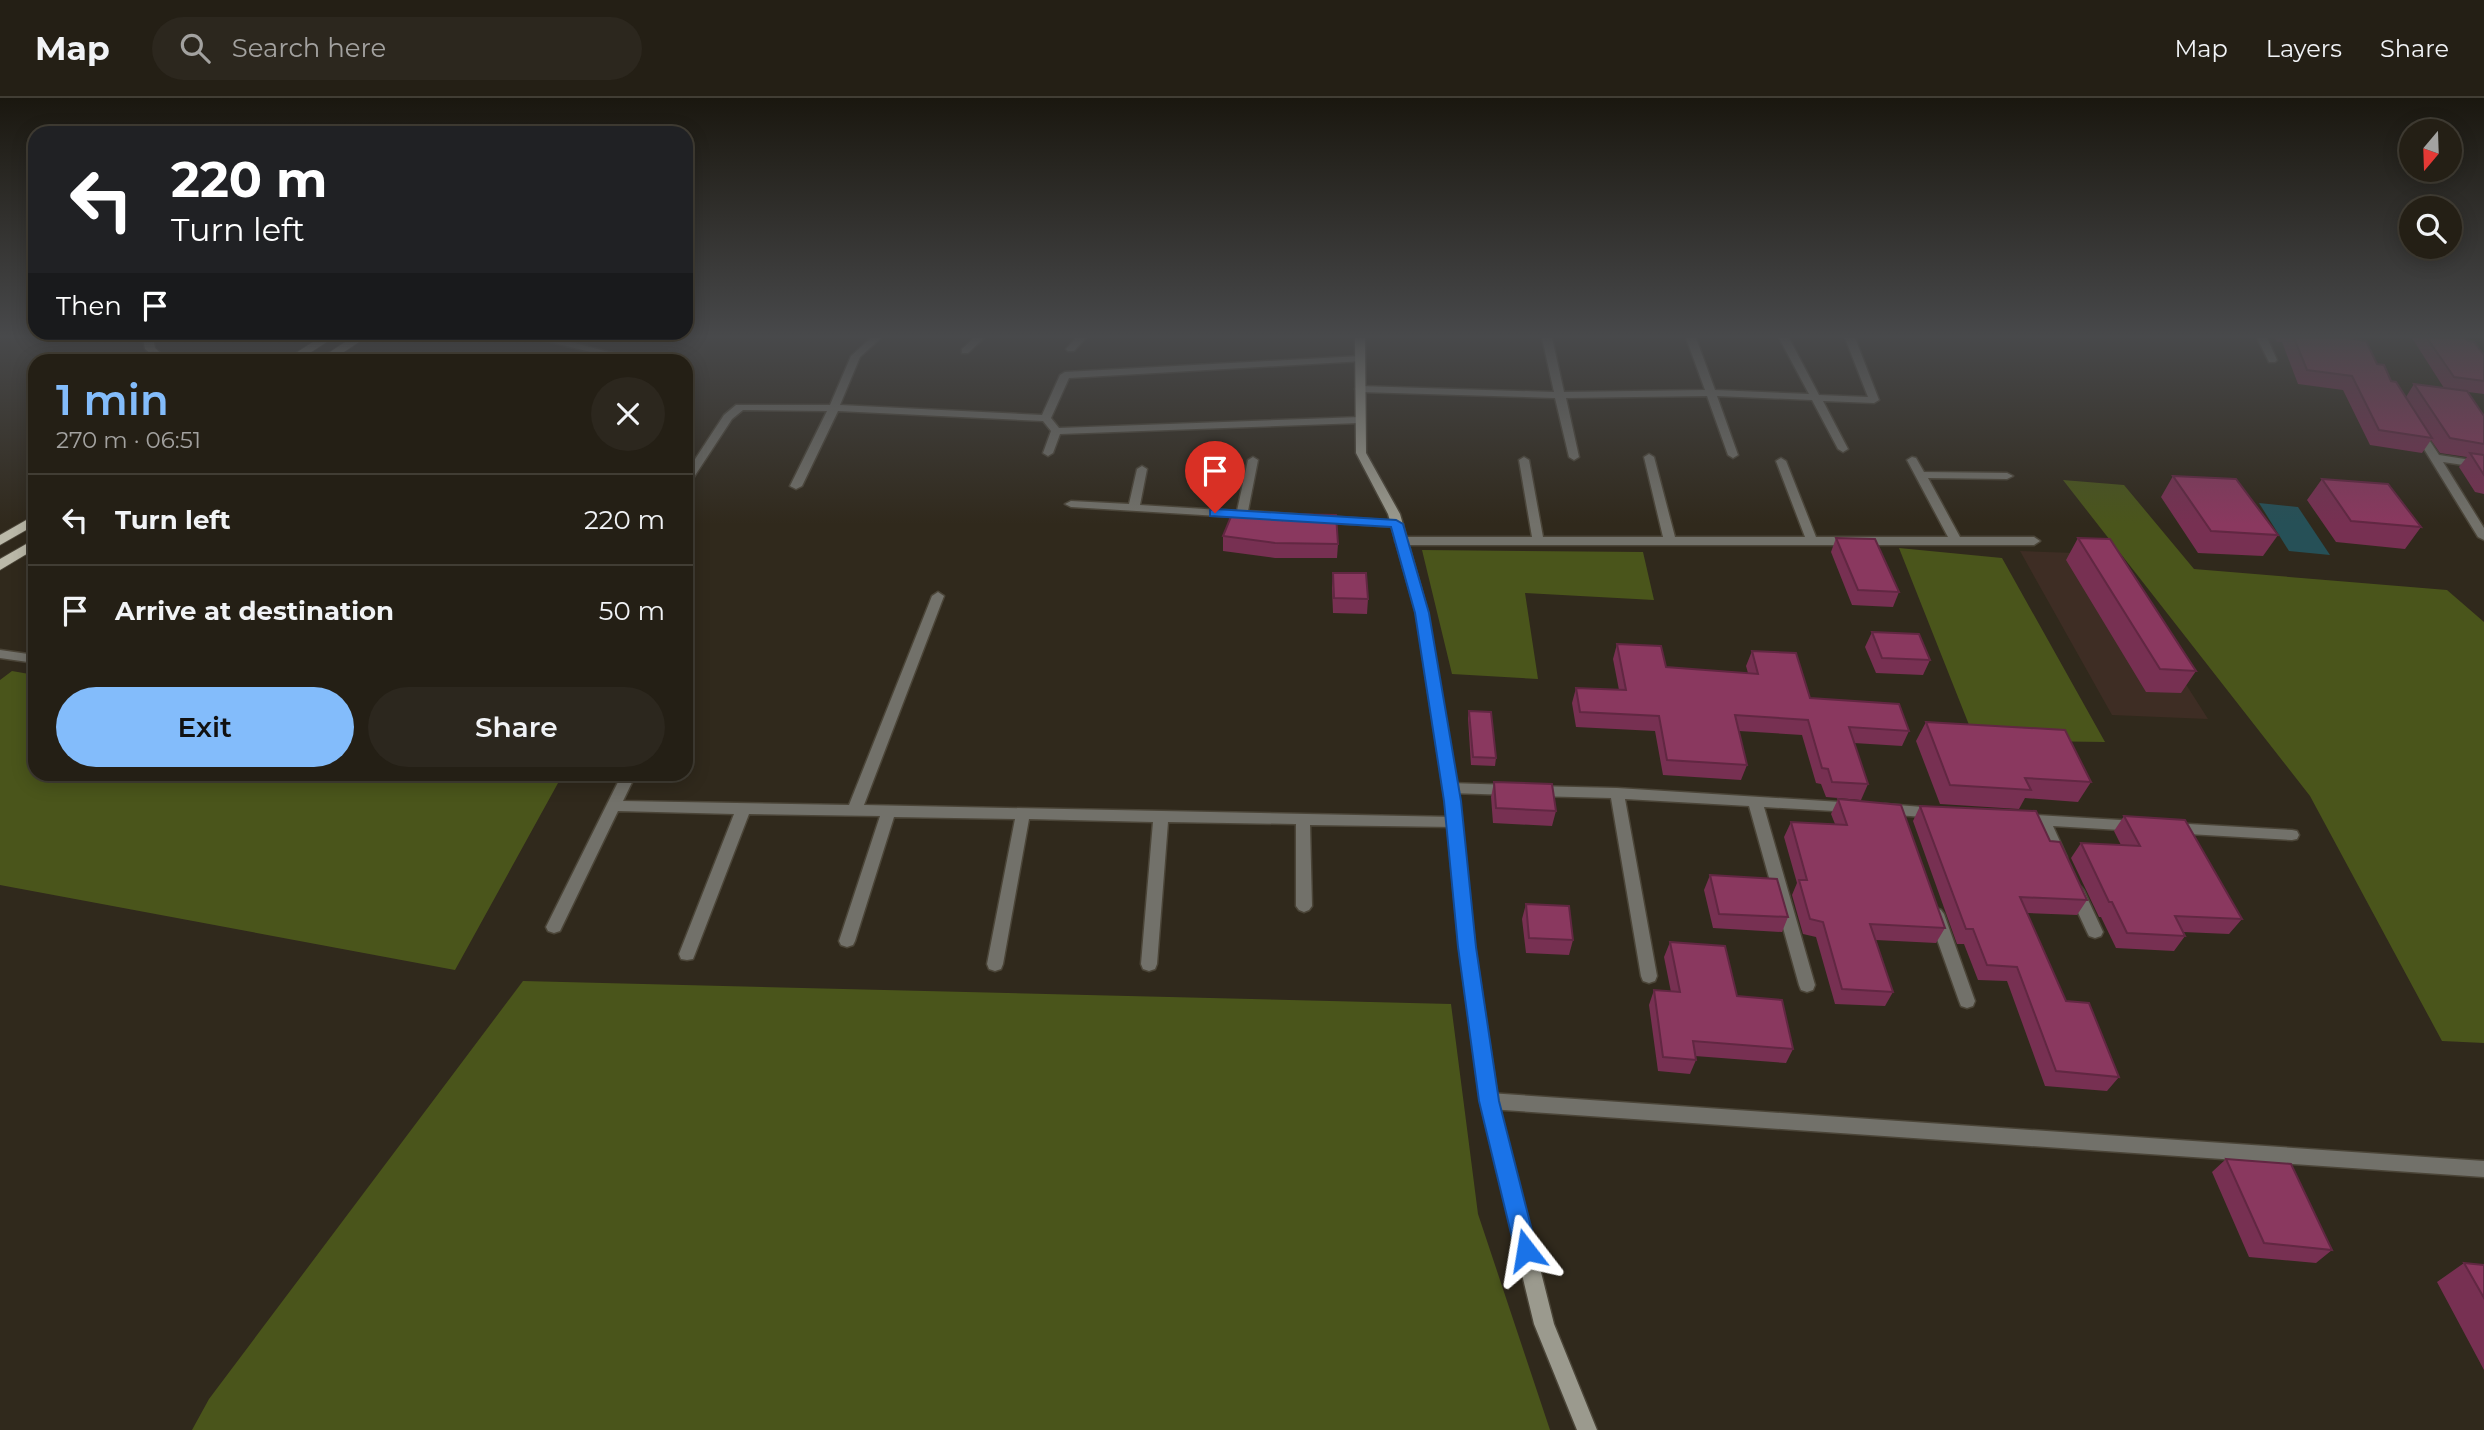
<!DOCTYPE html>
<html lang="en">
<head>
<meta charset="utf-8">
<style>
	:root { --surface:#241f15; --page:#2c271e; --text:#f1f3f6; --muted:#a3a2a0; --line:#413d34; --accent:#83bcfb }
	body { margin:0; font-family:Montserrat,sans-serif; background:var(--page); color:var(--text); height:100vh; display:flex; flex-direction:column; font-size:26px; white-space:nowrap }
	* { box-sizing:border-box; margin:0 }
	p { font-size:23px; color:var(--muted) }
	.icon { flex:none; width:38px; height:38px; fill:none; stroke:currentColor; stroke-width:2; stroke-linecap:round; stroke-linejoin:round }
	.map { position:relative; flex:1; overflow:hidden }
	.sheet { position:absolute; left:28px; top:256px; width:665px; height:427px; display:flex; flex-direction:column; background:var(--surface); border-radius:21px; box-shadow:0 4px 18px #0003,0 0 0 2px var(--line) }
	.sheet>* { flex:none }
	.guide { position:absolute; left:28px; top:28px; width:665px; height:214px; border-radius:21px; box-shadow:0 4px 18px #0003,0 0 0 2px var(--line); background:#202124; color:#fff; overflow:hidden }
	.needle { width:46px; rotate:199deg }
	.fabs { position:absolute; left:2399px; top:21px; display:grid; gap:14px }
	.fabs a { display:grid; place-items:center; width:63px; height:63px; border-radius:50%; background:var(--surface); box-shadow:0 4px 18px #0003,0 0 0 2px var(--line); font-size:35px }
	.pin { position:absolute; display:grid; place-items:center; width:60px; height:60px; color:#fff; margin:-72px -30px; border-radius:50% 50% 50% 0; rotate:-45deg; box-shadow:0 0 7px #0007 }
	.pin .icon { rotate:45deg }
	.me { position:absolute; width:77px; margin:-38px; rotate:346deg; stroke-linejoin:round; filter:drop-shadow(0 0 5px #0008) }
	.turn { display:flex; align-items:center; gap:24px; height:147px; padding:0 28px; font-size:32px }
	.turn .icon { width:91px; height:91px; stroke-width:2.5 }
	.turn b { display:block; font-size:49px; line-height:60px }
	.then { display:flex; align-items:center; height:66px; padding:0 28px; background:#0003; gap:14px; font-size:26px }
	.round { display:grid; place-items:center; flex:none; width:74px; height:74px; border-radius:37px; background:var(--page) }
	.head { display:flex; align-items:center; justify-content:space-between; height:119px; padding:0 28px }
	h1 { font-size:42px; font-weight:600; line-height:52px; color:var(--accent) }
	.action { display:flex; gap:14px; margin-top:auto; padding:14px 28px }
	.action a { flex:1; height:80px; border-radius:42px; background:var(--accent); color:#111; font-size:28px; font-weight:600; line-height:80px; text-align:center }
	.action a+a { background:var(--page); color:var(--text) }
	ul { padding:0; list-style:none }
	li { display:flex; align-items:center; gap:21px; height:91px; padding:0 28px; border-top:2px solid var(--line) }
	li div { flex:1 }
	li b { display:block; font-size:26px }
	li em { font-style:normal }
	header { display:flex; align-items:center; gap:42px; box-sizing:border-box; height:98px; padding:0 35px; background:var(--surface); border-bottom:2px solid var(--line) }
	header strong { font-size:33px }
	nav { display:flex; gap:38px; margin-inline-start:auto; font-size:24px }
	.search { width:490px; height:63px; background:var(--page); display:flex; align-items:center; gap:18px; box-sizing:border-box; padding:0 24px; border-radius:38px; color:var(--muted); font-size:26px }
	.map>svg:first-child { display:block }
	.education { fill:#3e2d24 }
	.green { fill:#4a551b }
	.water { fill:#265057 }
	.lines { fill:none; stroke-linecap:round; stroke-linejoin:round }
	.street-casing { stroke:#4b4538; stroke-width:3 }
	.secondary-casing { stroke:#4b4538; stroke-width:3 }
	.primary-casing { stroke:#4b4538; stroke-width:2 }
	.street { fill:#72716a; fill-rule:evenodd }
	.secondary { fill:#9b9a8e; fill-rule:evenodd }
	.primary { fill:#bbb9a9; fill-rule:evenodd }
	.wall { fill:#773052 }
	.building { fill:#8a385f; stroke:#612742; stroke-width:2 }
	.route { fill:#1a73e8; stroke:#114b97; stroke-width:2 }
</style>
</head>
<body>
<header>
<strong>Map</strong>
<div class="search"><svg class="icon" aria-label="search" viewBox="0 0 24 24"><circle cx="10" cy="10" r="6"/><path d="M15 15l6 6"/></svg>Search here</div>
<nav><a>Map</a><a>Layers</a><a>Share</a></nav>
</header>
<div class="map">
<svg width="2484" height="1332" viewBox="0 0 2484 1332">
	<rect width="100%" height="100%" fill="#30291c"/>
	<!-- education -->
	<path class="education" d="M 2020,453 L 2103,456 L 2208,621 L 2112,617 Z"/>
	<!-- green -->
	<path class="green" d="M 2063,382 L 2124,387 L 2194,471 L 2447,492 L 2484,524 L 2484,945 L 2442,943 L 2310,698 Z
		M 1899,450 L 2002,460 L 2105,644 L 1975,642 Z
		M 1422,452 L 1643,454 L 1654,502 L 1525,495 L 1538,581 L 1452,576 Z
		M 12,573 L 35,577 L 35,676 L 563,676 L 455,872 L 0,787 L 0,582 Z
		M 523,883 L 1451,906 L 1478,1116 L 1550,1332 L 192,1332 L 209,1301 Z"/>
	<!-- water -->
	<path class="water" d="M 2259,405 L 2298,409 L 2330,457 L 2289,453 Z"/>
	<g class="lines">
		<defs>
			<path id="street" d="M 534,240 L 570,240 L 567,243 L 616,256 L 611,259 Z
				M 664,240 L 677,240 L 672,243 Z
				M 871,240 L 881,240 L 860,259 L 840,307 L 1042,317 L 1060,277 L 1065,274 L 1360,258 L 1363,259 L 1363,263 L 1069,280 L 1051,320 L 1059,330 L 1360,319 L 1365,322 L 1360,325 L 1060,336 L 1053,355 L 1048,358 L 1043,355 L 1051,333 L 1043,323 L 838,313 L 802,388 L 796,391 L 790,388 L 827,313 L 743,312 L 732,321 L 692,382 L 686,383 L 686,375 L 724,317 L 736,307 L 830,307 L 851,258 Z
				M 974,240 L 984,240 L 968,255 L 962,255 L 962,251 Z
				M 1076,240 L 1086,240 L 1074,253 L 1068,253 L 1066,251 Z
				M 1542,240 L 1552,240 L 1564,294 L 1705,292 L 1686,240 L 1696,240 L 1715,292 L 1809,296 L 1779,240 L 1789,240 L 1819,297 L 1868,299 L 1845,240 L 1855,240 L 1879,302 L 1874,305 L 1823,303 L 1848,351 L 1843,354 L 1838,351 L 1812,302 L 1717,298 L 1738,357 L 1733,360 L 1728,357 L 1707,298 L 1566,300 L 1579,359 L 1574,362 L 1569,359 L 1555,300 L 1360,294 L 1355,291 L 1360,288 L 1554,294 Z
				M 2257,240 L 2267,240 L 2277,262 L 2275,264 L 2269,264 Z
				M 2418,330 L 2422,331 L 2439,357 L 2484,364 L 2484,370 L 2443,364 L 2484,430 L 2484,442 L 2478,439 L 2413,333 Z
				M 1649,356 L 1654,359 L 1675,439 L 1805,439 L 1776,363 L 1781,360 L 1786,363 L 1816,439 L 1948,439 L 1907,362 L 1912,359 L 1916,360 L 1924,374 L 2007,375 L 2013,378 L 2007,381 L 1928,380 L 1960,439 L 2034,439 L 2040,443 L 2034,447 L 1401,447 L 1395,443 L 1401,439 L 1532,439 L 1519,362 L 1524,359 L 1529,362 L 1543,439 L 1663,439 L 1644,359 Z
				M 1253,359 L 1258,362 L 1248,413 L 1397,423 L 1403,426 L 1397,429 L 1071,409 L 1065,406 L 1071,403 L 1129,406 L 1137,371 L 1142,368 L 1147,371 L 1140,407 L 1237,413 L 1248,362 Z
				M 938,494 L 944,498 L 864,707 L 1455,719 L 1460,720 L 1462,724 L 1460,728 L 1455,729 L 1310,727 L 1312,808 L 1309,812 L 1304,814 L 1299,812 L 1296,808 L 1296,726 L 1168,724 L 1157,866 L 1155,871 L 1149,873 L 1143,871 L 1141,866 L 1153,724 L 1029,721 L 1003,866 L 1001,871 L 995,873 L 989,871 L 987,866 L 1015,721 L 894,719 L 855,843 L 853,847 L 847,849 L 841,847 L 839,843 L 880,718 L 749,716 L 695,856 L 693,861 L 687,862 L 681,861 L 679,856 L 734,716 L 618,713 L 560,833 L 554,835 L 548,833 L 546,829 L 622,676 L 636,676 L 623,703 L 849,707 L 932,498 Z
				M 0,552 L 35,557 L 35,565 L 0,560 Z
				M 1450,685 L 1511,687 L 1518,692 L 1511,697 L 1450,695 L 1443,690 Z
				M 1535,688 L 1617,690 L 1856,705 L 1858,709 L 1856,713 L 1851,714 L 1764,709 L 1815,887 L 1813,892 L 1807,894 L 1801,892 L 1799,887 L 1749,708 L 1625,701 L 1657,878 L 1655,883 L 1649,885 L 1643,883 L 1641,878 L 1611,700 L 1535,698 L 1528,693 Z
				M 1885,706 L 1935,710 L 1940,711 L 1942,715 L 1940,719 L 1935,720 L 1885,716 L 1880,715 L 1878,711 L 1880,707 Z
				M 2021,716 L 2137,723 L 2142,724 L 2144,728 L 2142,732 L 2137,733 L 2053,728 L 2067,759 L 2065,763 L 2055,763 L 2038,727 L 2016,725 L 2014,721 L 2016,717 Z
				M 2171,725 L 2292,732 L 2297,733 L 2299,737 L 2297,741 L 2292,742 L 2171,735 L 2166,734 L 2164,730 L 2166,726 Z
				M 2076,787 L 2081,789 L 2084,793 L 2103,834 L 2101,838 L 2095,840 L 2089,838 L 2087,834 L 2068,793 L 2071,789 Z
				M 1936,810 L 1941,812 L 1944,816 L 1975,903 L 1973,908 L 1967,910 L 1961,908 L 1959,903 L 1928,816 L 1931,812 Z
				M 1489,995 L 2484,1063 L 2484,1079 L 1489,1011 L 1483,1008 L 1480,1003 L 1483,998 Z"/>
			<path id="secondary" d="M 143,240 L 153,240 L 155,250 L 168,262 L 158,262 L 145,251 Z
				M 1355,240 L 1365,240 L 1366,355 L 1400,416 L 1428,515 L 1459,703 L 1475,849 L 1498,1003 L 1554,1226 L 1597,1332 L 1577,1332 L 1534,1226 L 1480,1003 L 1459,849 L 1445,703 L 1416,515 L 1388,416 L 1356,355 Z"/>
			<path id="primary" d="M 319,240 L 333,240 L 299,262 L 285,262 Z
				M 351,240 L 365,240 L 332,262 L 318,262 Z
				M 35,417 L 35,427 L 0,447 L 0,437 Z
				M 35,441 L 35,451 L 0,472 L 0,461 Z"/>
		</defs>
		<!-- street casing -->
		<use href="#street" class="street-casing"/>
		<!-- secondary casing -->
		<use href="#secondary" class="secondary-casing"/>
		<!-- primary casing -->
		<use href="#primary" class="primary-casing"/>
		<!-- street -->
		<use href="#street" class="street"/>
		<!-- secondary -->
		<use href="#secondary" class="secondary"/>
		<!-- primary -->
		<use href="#primary" class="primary"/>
	</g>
	<!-- wall -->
	<path class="wall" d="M 2275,240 L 2347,240 L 2377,266 L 2406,299 L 2414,286 L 2444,290 L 2412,240 L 2407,240 L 2465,240 L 2484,257 L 2484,296 L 2468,294 L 2484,318 L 2484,396 L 2475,394 L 2459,369 L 2467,359 L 2440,355 L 2431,342 L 2422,355 L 2370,347 L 2343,292 L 2298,286 L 2282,244 L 2277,244 Z
		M 2173,378 L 2278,437 L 2263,458 L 2198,455 L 2161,399 Z
		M 2322,381 L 2421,429 L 2405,451 L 2336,444 L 2307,402 Z
		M 1223,438 L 1338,446 L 1337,460 L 1275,460 L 1223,453 Z
		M 1836,440 L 1899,494 L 1893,509 L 1852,507 L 1831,454 Z
		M 2078,440 L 2196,573 L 2181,595 L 2146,594 L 2066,462 Z
		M 1333,475 L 1368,501 L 1367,516 L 1333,515 L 1332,490 Z
		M 1872,534 L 1930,562 L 1923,577 L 1876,575 L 1865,549 Z
		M 1617,546 L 1666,569 L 1748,575 L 1746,568 L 1752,553 L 1810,600 L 1909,633 L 1902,648 L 1854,645 L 1868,686 L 1861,702 L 1826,699 L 1821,686 L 1816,685 L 1802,637 L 1739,633 L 1747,667 L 1741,682 L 1663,677 L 1655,633 L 1576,629 L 1572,605 L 1576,590 L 1619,592 L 1613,561 Z
		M 1469,613 L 1496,660 L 1495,668 L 1471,667 L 1468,620 Z
		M 1926,624 L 2091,684 L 2078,704 L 2025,700 L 2019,711 L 1940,706 L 1916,643 Z
		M 1494,684 L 1556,713 L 1552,728 L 1493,725 L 1491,699 Z
		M 1838,701 L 1945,830 L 1936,845 L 1876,842 L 1893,894 L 1885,908 L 1835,906 L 1816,839 L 1803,836 L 1792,797 L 1797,785 L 1784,739 L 1791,724 L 1835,726 L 1831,716 Z
		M 1920,708 L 2050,743 L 2087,802 L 2077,817 L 2027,815 L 2066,903 L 2119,979 L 2107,993 L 2045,988 L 2007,883 L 1978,882 L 1964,846 L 1957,846 L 1913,723 Z
		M 2124,718 L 2242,821 L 2229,836 L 2183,834 L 2185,838 L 2174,853 L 2116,850 L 2101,819 L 2099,819 L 2071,760 L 2081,745 L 2121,747 L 2114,733 Z
		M 1710,777 L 1788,819 L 1782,834 L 1713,830 L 1704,792 Z
		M 1526,806 L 1573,842 L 1569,857 L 1526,855 L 1522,821 Z
		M 1670,844 L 1737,898 L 1793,951 L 1786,965 L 1695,958 L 1696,962 L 1690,976 L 1658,973 L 1649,907 L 1654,892 L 1671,894 L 1664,859 Z
		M 2226,1061 L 2332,1152 L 2316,1165 L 2249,1159 L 2212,1074 Z
		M 2464,1165 L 2484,1167 L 2484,1272 L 2437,1184 Z"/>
	<!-- building -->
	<path class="building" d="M 2294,240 L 2347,240 L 2366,243 L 2377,266 L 2384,267 L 2391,283 L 2396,284 L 2432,340 L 2379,332 L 2352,278 L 2307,272 Z
		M 2427,240 L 2465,240 L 2468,243 L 2474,244 L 2484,257 L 2484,283 L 2454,279 Z
		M 2414,286 L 2467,293 L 2484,318 L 2484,346 L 2450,340 Z
		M 2470,355 L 2484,357 L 2484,377 Z
		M 2173,378 L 2236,381 L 2278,437 L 2211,433 Z
		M 2322,381 L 2388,386 L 2421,429 L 2351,423 Z
		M 1232,416 L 1282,422 L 1282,416 L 1336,417 L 1338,446 L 1275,445 L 1223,438 Z
		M 1836,440 L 1875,441 L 1899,494 L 1858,492 Z
		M 2078,440 L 2110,441 L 2196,573 L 2160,571 Z
		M 1333,475 L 1366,475 L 1368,501 L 1334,500 Z
		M 1872,534 L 1919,536 L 1930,562 L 1882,560 Z
		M 1617,546 L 1661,548 L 1666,569 L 1758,576 L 1752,553 L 1796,555 L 1810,600 L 1899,606 L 1909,633 L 1849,629 L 1868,686 L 1832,684 L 1828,671 L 1822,670 L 1808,622 L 1735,617 L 1747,667 L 1667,662 L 1659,618 L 1580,614 L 1576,590 L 1626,592 Z
		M 1469,613 L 1491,614 L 1496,660 L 1473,659 Z
		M 1926,624 L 2065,632 L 2091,684 L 2025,680 L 2031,692 L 1950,687 Z
		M 1494,684 L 1552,686 L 1556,713 L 1496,710 Z
		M 1838,701 L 1901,707 L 1945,830 L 1870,826 L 1893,894 L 1842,891 L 1823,824 L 1810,821 L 1799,782 L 1807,782 L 1791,724 L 1847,727 Z
		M 1920,708 L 2036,713 L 2050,743 L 2060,744 L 2087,802 L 2020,799 L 2066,903 L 2089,905 L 2119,979 L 2056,973 L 2017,869 L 1987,867 L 1973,831 L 1966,831 Z
		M 2124,718 L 2185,722 L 2242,821 L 2175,818 L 2185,838 L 2127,835 L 2112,804 L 2109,804 L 2081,745 L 2140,748 Z
		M 1710,777 L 1777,781 L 1788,819 L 1719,816 Z
		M 1526,806 L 1569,808 L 1573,842 L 1529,840 Z
		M 1670,844 L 1725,848 L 1737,898 L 1782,902 L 1793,951 L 1693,943 L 1696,962 L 1663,959 L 1654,892 L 1680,894 Z
		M 2226,1061 L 2291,1066 L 2332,1152 L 2264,1145 Z
		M 2464,1165 L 2484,1167 L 2484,1200 Z"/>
	<!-- sky -->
	<linearGradient id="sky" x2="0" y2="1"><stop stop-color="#1a170f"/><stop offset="0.56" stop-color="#48494b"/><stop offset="1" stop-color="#48494b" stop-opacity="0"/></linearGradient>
	<rect width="2484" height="426" fill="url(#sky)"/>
	<!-- route -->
	<path class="route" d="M 1215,411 L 1396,422 L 1403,426 L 1429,515 L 1461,703 L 1476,849 L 1499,1003 L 1537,1152 L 1533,1159 L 1526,1162 L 1518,1159 L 1515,1152 L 1479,1003 L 1458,849 L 1444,703 L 1415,515 L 1391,429 L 1210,418 L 1210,412 Z"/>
</svg>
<div class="fabs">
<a><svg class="needle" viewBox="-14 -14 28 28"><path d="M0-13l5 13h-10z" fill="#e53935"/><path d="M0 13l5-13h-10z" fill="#a3a2a0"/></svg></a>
<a><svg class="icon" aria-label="search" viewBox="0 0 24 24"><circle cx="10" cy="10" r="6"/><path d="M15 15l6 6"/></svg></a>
</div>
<div class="pin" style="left:1215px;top:415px;background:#d93025"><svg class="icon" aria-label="arrive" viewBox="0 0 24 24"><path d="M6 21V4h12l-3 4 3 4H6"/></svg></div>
<svg class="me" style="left:1526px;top:1152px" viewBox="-20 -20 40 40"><path d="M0-17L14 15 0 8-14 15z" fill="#1a73e8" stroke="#fff" stroke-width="4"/></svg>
<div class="guide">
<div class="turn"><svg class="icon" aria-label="left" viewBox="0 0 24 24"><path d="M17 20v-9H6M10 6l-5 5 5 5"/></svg><div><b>220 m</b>Turn left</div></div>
<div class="then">Then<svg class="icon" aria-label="arrive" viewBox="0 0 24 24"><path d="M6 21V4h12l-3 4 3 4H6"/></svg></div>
</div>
<section class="sheet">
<div class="head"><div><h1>1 min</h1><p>270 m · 06:51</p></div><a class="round"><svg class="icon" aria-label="close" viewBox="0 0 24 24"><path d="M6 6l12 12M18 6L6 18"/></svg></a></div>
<ul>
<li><svg class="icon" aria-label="left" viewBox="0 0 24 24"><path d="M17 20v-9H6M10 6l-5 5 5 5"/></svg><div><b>Turn left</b></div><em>220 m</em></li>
<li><svg class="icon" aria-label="arrive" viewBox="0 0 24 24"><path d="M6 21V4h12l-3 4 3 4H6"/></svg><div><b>Arrive at destination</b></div><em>50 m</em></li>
</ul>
<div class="action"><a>Exit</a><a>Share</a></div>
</section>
</div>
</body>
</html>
